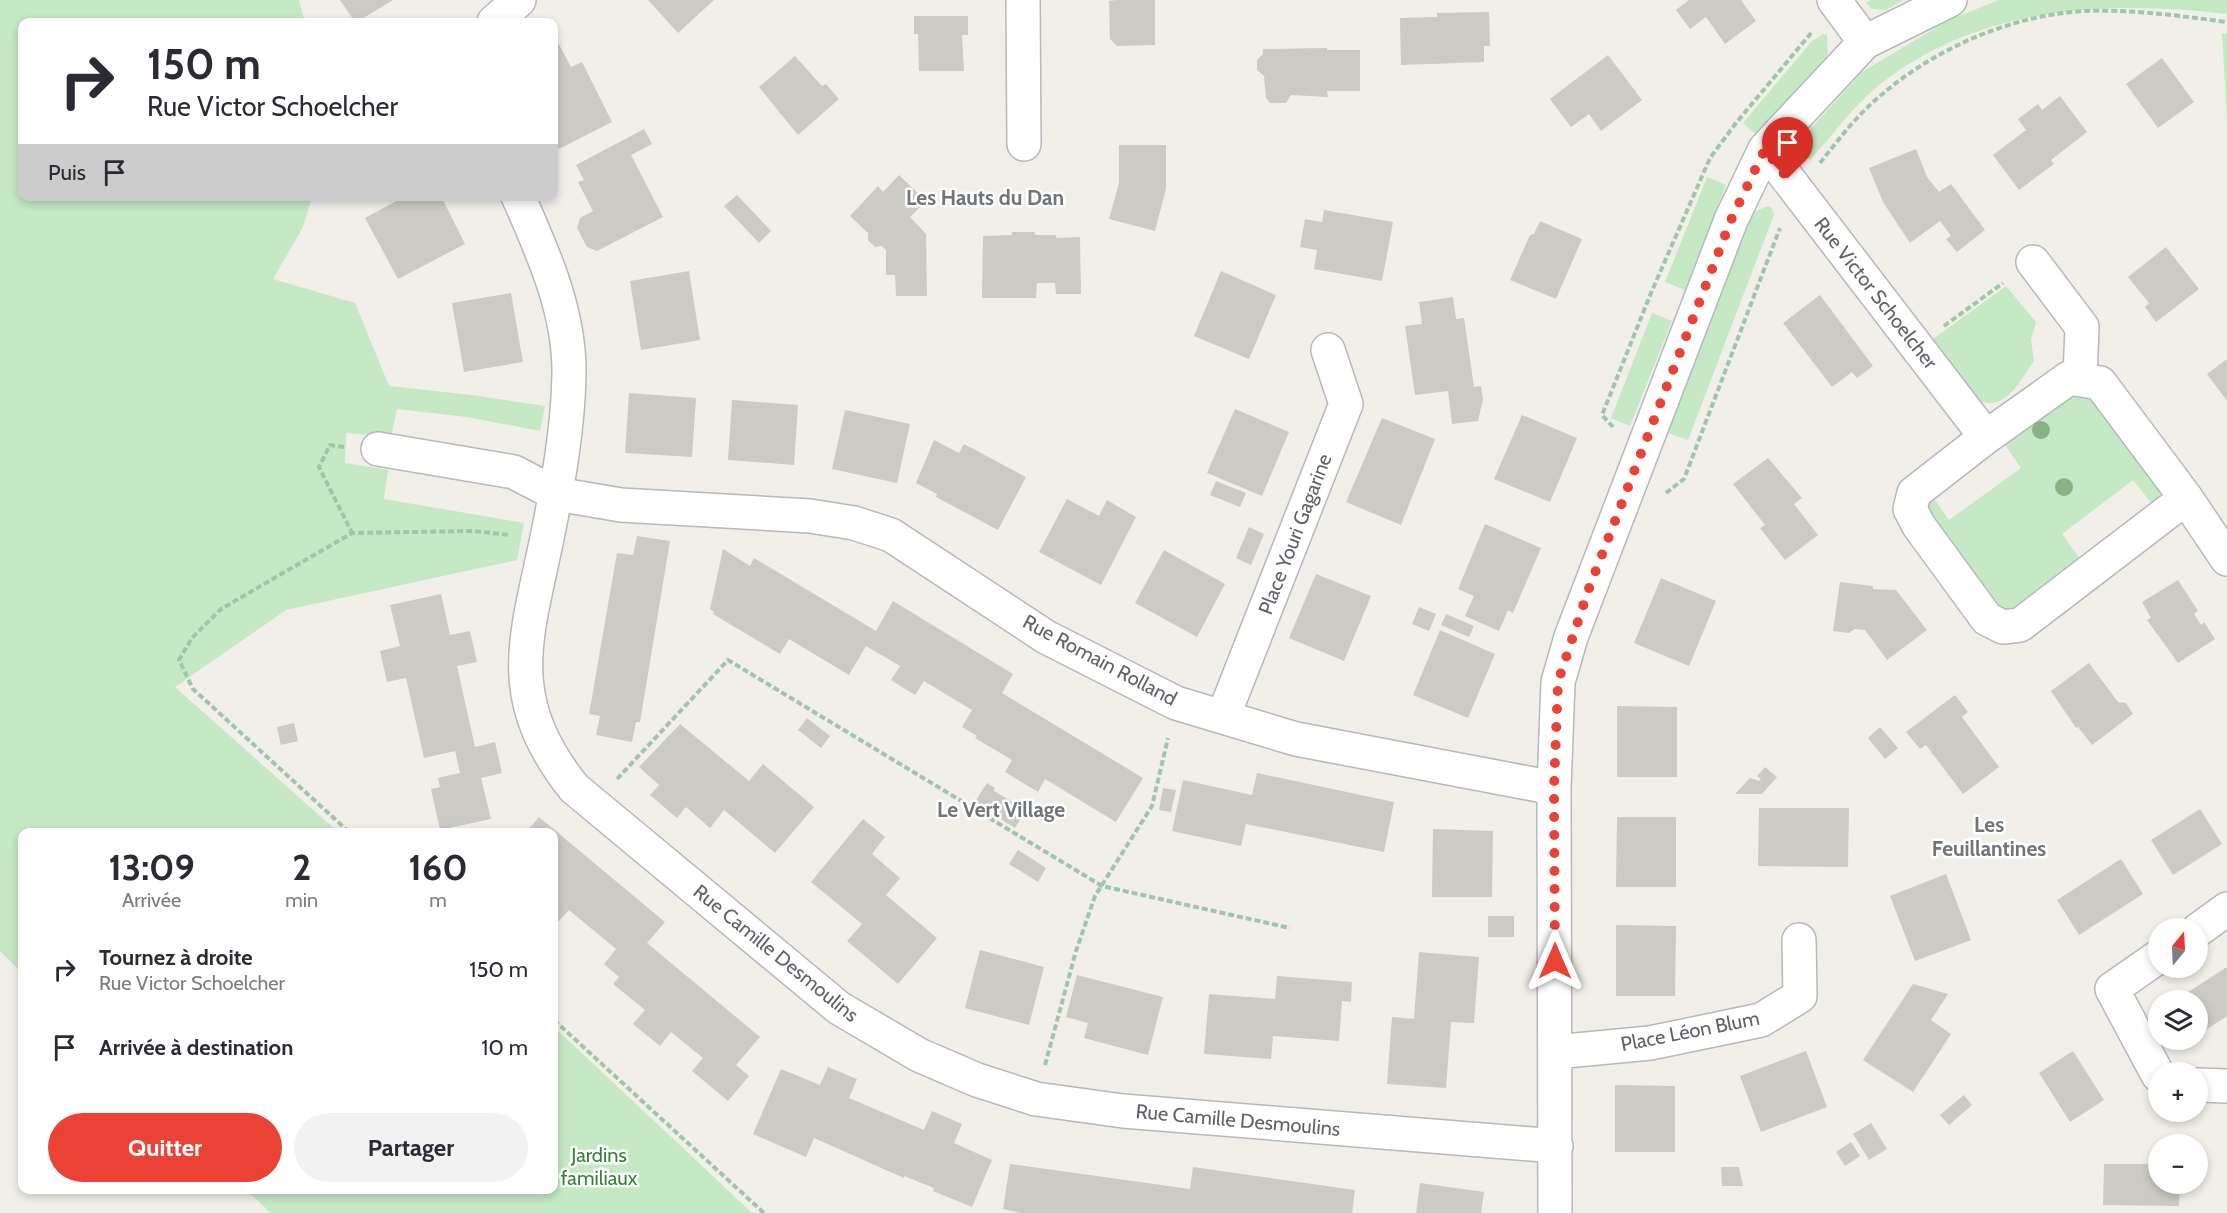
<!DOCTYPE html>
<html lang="fr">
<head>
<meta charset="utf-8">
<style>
	:root { --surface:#fff; --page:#f2f2f3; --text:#2b2b33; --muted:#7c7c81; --accent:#ea4335 }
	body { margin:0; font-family:Cabin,sans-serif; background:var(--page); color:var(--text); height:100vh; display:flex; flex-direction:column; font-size:22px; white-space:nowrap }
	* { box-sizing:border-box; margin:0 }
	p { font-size:20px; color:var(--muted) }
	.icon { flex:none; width:33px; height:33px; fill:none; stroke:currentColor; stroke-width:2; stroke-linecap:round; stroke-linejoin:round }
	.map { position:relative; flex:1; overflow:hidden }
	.side { position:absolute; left:18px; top:828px; width:540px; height:366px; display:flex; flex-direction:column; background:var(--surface); border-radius:12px; box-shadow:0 3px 9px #0003 }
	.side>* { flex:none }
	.guide { position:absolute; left:18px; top:18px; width:540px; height:183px; border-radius:12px; box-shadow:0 3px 9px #0003; background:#fff; color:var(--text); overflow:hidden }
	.needle { width:39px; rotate:18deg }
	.tools { position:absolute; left:2148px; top:918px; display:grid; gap:12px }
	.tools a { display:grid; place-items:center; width:60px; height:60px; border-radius:50%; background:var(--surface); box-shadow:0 3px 9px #0003; font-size:30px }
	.pin { position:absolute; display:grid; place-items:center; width:51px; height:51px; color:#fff; margin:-62px -26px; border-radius:50% 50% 50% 0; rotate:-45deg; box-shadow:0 0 6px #0007 }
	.pin .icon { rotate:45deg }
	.me { position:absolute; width:66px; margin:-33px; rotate:0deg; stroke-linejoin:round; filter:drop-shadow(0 0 4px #0008) }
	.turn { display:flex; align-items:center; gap:21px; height:126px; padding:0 30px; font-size:27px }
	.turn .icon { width:78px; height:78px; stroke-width:2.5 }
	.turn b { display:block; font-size:42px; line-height:51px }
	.then { display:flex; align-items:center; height:57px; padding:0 30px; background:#0003; gap:12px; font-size:22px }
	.eta { display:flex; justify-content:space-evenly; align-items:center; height:102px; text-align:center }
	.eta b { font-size:36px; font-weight:800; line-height:42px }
	.action { display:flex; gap:12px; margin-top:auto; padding:12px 30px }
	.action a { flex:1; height:69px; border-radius:36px; background:var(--accent); color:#fff; font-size:24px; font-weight:800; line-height:69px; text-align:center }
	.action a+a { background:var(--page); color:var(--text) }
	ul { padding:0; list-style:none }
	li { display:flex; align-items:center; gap:18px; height:78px; padding:0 30px }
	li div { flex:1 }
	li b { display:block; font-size:22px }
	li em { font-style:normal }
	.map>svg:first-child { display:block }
	.green { fill:#c5e8c5 }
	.building { fill:#cccac5 }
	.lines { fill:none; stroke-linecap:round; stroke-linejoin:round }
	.minor-casing { stroke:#b5b8bc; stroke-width:36 }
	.path { stroke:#9cc7a9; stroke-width:4; stroke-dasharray:6 3; stroke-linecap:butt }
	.minor { stroke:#fff; stroke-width:33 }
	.tree { fill:#89b387 }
	.route { stroke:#ea4335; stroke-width:10; stroke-dasharray:0 18 }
	.labels { text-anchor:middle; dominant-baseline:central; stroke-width:5; stroke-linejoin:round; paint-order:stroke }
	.street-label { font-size:20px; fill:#5f6368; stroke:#fff }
	.park-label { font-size:20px; fill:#348238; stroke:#fff }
	.neighbourhood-label { font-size:21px; font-weight:bold; fill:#70757a; stroke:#fff }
</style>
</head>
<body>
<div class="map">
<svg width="2227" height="1213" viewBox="0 0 2227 1213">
	<rect width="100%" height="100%" fill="#f1efe8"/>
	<!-- green -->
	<path class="green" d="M 0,0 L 299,0 L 305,22 L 22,22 L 22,196 L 312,197 L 303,227 L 273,279 L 355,303 L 389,386 L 472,395 L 545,406 L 540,431 L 467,417 L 397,409 L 391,437 L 346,433 L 345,463 L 388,470 L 384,499 L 524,523 L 517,560 L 286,610 L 175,687 L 338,832 L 22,832 L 22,973 L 0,951 Z
		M 1871,0 L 1904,0 L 1886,10 L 1872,9 L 1866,3 Z
		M 1999,0 L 2227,0 L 2227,14 C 2105,0 1977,6 1878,86 C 1853,106 1832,136 1810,160 L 1795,146 L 1862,72 L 1949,20 Z
		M 2222,33 L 2227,34 L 2227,121 Z
		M 1823,34 L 1827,35 L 1828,55 L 1759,137 L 1743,123 L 1812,41 Z
		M 1707,177 L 1726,185 L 1685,290 L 1665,282 Z
		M 1768,206 L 1772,208 L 1774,215 L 1770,225 L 1688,440 L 1668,433 L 1751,213 Z
		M 2006,286 L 2036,322 L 2031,340 L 2034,361 C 2020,380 2008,409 1981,402 L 1933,339 Z
		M 1652,313 L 1672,321 L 1630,426 L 1611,418 Z
		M 2081,391 L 2096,397 L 2155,473 L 2161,493 L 2153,505 L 2133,480 L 2062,534 L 2081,560 L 2013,609 L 2005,610 L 1997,605 L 1930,520 L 1928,508 L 1932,496 L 1949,520 L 2021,468 L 2005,445 L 2063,398 Z
		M 554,1027 L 752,1213 L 271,1213 L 246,1190 L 554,1190 Z"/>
	<!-- building -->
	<path class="building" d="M 340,0 L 393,0 L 357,22 L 355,22 Z
		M 648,0 L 714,0 L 678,33 Z
		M 1116,0 L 1155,0 L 1155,45 L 1117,46 L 1110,39 L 1109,1 Z
		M 1689,0 L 1741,0 L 1756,21 L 1725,44 L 1706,17 L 1690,29 L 1676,10 Z
		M 1489,12 L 1490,46 L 1484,46 L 1484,62 L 1401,65 L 1400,18 L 1437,17 L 1437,13 Z
		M 914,16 L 968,16 L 968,35 L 962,35 L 964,71 L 919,71 L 918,34 L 914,34 Z
		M 555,37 L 571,67 L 582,62 L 612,122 L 559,149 L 554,138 Z
		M 1327,48 L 1327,50 L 1360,50 L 1360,91 L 1327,91 L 1328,97 L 1291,95 L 1286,103 L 1270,103 L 1266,98 L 1264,76 L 1257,70 L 1257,60 L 1263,54 L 1263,49 Z
		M 1608,55 L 1642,100 L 1601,131 L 1589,114 L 1571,127 L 1550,99 Z
		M 795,56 L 822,86 L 826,84 L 839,99 L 798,135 L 759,87 Z
		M 2162,58 L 2194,102 L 2158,128 L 2126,84 Z
		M 2060,96 L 2087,132 L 2051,160 L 2054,164 L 2019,190 L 1993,155 L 2026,130 L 2018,119 L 2038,104 L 2042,110 Z
		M 644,129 L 652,144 L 631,155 L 663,217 L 597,251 L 587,247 L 577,228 L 580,218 L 593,211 L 578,182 L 584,180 L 576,165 Z
		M 1119,145 L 1166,145 L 1166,189 L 1155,231 L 1109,219 L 1119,183 Z
		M 1916,149 L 1927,177 L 1939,192 L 1951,184 L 1985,230 L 1957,252 L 1946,239 L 1951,236 L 1940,221 L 1910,243 L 1883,202 L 1869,168 Z
		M 899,175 L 926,201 L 910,217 L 926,234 L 927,296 L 896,296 L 895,275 L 886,275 L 886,250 L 882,246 L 875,247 L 868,240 L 868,233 L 850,216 L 878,186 L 883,192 Z
		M 737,195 L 771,231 L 759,243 L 724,206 Z
		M 398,196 L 441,196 L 465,244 L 398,279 L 365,218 L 400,199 Z
		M 1324,210 L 1393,222 L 1382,281 L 1314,269 L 1317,250 L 1300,247 L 1305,219 L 1322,222 Z
		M 1540,221 L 1582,239 L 1556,299 L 1510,280 L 1530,235 L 1534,234 Z
		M 1012,232 L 1035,232 L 1034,235 L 1056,235 L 1056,238 L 1080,237 L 1081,294 L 1056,294 L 1055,283 L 1037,283 L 1036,298 L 982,298 L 983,236 L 1012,235 Z
		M 2166,247 L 2199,289 L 2156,322 L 2145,307 L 2149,303 L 2128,277 Z
		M 689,271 L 700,340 L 641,350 L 630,281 Z
		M 1221,271 L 1276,295 L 1249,359 L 1194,336 Z
		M 511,293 L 523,362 L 464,372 L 452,303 Z
		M 1820,295 L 1873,366 L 1857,378 L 1852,372 L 1832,387 L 1783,323 Z
		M 1453,297 L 1456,319 L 1464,318 L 1474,387 L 1481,386 L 1483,399 L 1478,421 L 1452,424 L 1448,391 L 1415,395 L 1405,326 L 1422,324 L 1419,302 Z
		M 2227,359 L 2227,401 L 2207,374 Z
		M 629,393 L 696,398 L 692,457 L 625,453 Z
		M 732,400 L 798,405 L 794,465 L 728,460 Z
		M 1235,409 L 1289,432 L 1262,496 L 1207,473 Z
		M 845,410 L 910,424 L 897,483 L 832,469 Z
		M 1522,415 L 1577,438 L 1550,502 L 1494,479 Z
		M 1382,418 L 1435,439 L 1401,525 L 1346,502 Z
		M 934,440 L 959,453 L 964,444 L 1026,477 L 998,530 L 936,497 L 937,494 L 916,483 Z
		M 1768,458 L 1802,498 L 1794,504 L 1818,535 L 1785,560 L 1760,528 L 1765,525 L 1733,484 Z
		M 1216,481 L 1246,493 L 1240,507 L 1210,495 Z
		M 1067,499 L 1099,516 L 1107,500 L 1136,517 L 1101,585 L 1039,552 Z
		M 1485,524 L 1541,548 L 1513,613 L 1508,610 L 1499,631 L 1465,616 L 1474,596 L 1458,589 Z
		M 1249,527 L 1264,534 L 1251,565 L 1236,558 Z
		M 637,536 L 670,541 L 640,722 L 636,722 L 632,742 L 596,735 L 600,716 L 589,714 L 617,553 L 633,555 Z
		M 723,549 L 750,566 L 754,558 L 876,631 L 893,601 L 1013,674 L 1002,693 L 1143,778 L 1116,822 L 1045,779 L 1038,792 L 1005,772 L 1012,760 L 975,738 L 977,736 L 962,727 L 972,710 L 924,681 L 915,695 L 891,680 L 900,666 L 866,646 L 849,675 L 789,639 L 780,654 L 713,614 L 714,612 L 710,609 Z
		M 1164,550 L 1225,584 L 1197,637 L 1135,603 Z
		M 1316,574 L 1371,596 L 1344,661 L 1289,638 Z
		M 1661,578 L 1716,601 L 1689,666 L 1634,643 Z
		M 2178,580 L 2198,611 L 2194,614 L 2201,625 L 2204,622 L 2215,639 L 2178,663 L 2147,620 L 2151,618 L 2142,602 Z
		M 1840,582 L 1873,586 L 1873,589 L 1896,590 L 1927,630 L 1887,660 L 1865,630 L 1855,629 L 1849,633 L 1833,631 Z
		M 441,594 L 450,635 L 470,631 L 477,662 L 457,666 L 475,747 L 495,742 L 502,773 L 481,778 L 491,819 L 440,830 L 431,789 L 440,787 L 438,778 L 460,773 L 455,751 L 424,758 L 406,678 L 387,682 L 380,651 L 400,646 L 390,605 Z
		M 1419,607 L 1436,614 L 1429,631 L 1412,624 Z
		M 1446,614 L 1474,626 L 1469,637 L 1441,625 Z
		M 1440,630 L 1495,654 L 1468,718 L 1413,695 Z
		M 2089,663 L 2118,702 L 2126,703 L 2133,714 L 2092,745 L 2078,727 L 2076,728 L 2051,691 Z
		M 1955,695 L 1968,712 L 1962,717 L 1999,767 L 1963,794 L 1926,745 L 1920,749 L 1906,732 Z
		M 1617,706 L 1677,707 L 1677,777 L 1617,777 Z
		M 807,718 L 830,736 L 821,748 L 798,730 Z
		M 294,723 L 298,741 L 281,745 L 277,727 Z
		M 680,724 L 749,781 L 763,764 L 814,807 L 775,853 L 724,810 L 710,828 L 686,807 L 677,818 L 650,795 L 659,785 L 639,767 Z
		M 1880,727 L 1898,748 L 1885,759 L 1868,738 Z
		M 1765,767 L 1777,777 L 1762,794 L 1735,794 L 1750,778 L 1759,781 L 1761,779 L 1757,776 Z
		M 1257,773 L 1394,802 L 1384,852 L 1246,824 L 1241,846 L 1172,831 L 1183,780 L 1252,795 Z
		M 987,783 L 995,788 L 994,791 L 1026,810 L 1015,828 L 974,803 Z
		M 1163,788 L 1176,790 L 1171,812 L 1159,810 Z
		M 1759,808 L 1849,808 L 1848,867 L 1758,866 Z
		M 2200,809 L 2222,844 L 2173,875 L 2151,840 Z
		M 539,817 L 665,922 L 647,943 L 760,1037 L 736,1065 L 749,1076 L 728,1101 L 692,1071 L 703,1058 L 671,1032 L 660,1046 L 633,1024 L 645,1010 L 613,984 L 619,977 L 604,964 L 616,949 L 569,910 L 558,922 L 554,918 L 554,832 L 526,832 Z
		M 1617,817 L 1676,817 L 1676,887 L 1616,887 Z
		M 863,819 L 885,837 L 872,854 L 900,878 L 886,895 L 937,938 L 898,984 L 847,941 L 862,924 L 811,882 Z
		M 1433,829 L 1493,831 L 1492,897 L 1432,897 Z
		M 1018,850 L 1046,868 L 1038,882 L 1009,864 Z
		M 2121,859 L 2143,894 L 2079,935 L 2057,900 Z
		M 1946,874 L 1971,940 L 1915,961 L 1890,896 Z
		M 1488,916 L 1514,916 L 1514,937 L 1488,937 Z
		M 1616,925 L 1676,926 L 1675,996 L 1616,996 Z
		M 980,950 L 1044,967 L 1029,1025 L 965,1008 Z
		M 1419,952 L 1479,957 L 1474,1023 L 1451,1022 L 1446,1088 L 1387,1084 L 1392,1017 L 1414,1019 Z
		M 2227,967 L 2227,1016 L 2204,1031 L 2198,1021 L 2198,1000 L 2184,1000 L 2182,996 Z
		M 1077,975 L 1163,997 L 1148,1055 L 1084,1038 L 1088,1023 L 1066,1017 Z
		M 1277,976 L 1352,982 L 1351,1002 L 1342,1001 L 1339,1041 L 1273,1036 L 1271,1059 L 1204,1054 L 1209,994 L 1275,999 Z
		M 1913,984 L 1948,994 L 1931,1020 L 1951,1034 L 1913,1092 L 1863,1060 Z
		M 1806,1051 L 1827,1107 L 1761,1132 L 1740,1076 Z
		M 2073,1051 L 2104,1100 L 2070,1122 L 2039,1073 Z
		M 828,1067 L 857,1079 L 849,1098 L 924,1130 L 932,1111 L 962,1124 L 954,1143 L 992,1160 L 972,1207 L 933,1191 L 934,1188 L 904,1176 L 904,1178 L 814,1138 L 806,1157 L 753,1134 L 781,1069 L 820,1085 Z
		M 1615,1085 L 1675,1086 L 1675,1152 L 1615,1152 Z
		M 1964,1095 L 1972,1105 L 1949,1125 L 1940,1115 Z
		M 1871,1123 L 1887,1149 L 1869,1160 L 1853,1134 Z
		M 1851,1142 L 1860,1156 L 1845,1166 L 1836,1152 Z
		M 1010,1164 L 1190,1189 L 1193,1167 L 1355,1190 L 1352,1213 L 1021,1213 L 1003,1209 Z
		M 2104,1164 L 2158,1164 L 2158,1184 L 2180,1184 L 2179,1206 L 2103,1205 Z
		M 1721,1167 L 1739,1167 L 1743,1186 L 1722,1186 Z
		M 1420,1183 L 1484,1192 L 1481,1213 L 1416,1213 Z"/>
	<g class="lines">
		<defs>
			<path id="minor" d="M 1023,0 L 1024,144
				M 1834,0 L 1865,42
				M 494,22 L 519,0
				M 1765,149 L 1986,437 L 2069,378 L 2100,383 L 2186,498 L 2227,559
				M 518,196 C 543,253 570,311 569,375 C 568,429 558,484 547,538 C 526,640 502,697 574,788 L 839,1008 L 919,1055 L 977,1080 L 1036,1099 L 1123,1111 L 1556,1146
				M 2033,262 L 2082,327 L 2080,379
				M 1986,437 L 1914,493 L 1910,509 L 1919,526 L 1987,619 L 2003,627 L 2020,625 L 2186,498
				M 378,449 L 514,472 L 556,494 L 621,505 L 810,516 L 854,523 L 891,535 L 1046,637 L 1176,703 L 1296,739 L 1554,788
				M 1223,717 L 1346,404 L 1328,350
				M 2198,930 L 2227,909
				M 2158,957 L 2112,989 L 2158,1075
				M 1555,1052 L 1650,1043 L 1761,1020 L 1800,996 L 1799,940
				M 2198,1085 L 2227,1086
				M 1555,1213 L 1554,788 L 1558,682 L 1571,637 L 1731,220 L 1765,149 L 1865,42 L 1950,0"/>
		</defs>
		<!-- minor casing -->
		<use href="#minor" class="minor-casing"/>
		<!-- path -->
		<path class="path" d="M 1820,163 C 1832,148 1844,132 1858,117 C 1915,57 2003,15 2086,11 C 2133,9 2180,16 2227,22
			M 1944,326 L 2003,283
			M 1613,427 L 1602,415 L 1651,293 L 1710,158 L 1736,123 L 1812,32
			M 344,447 L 330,445 L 319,467 L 352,533
			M 1666,493 L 1684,479 L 1780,228
			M 617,779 L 728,660 L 1102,886 L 1290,928
			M 349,832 L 193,689 L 179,660 L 192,638 L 221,609 L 352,533 L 473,531 L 510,535
			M 554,1020 L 764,1213
			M 1045,1065 L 1076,951 L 1095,896 L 1152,806 L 1168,738"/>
		<!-- minor -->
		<use href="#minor" class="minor"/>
	</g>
	<!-- trees -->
	<g class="tree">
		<circle cx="2041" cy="430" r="9"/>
		<circle cx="2064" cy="487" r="9"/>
	</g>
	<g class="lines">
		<!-- route -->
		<path class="route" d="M 1555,961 L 1554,788 L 1558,682 L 1588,591 L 1731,220 L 1765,149 L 1788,179"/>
	</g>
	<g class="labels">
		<!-- street labels -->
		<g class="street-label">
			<text transform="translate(1876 293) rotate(52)">Rue Victor Schoelcher</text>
			<text transform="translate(1295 534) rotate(-69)">Place Youri Gagarine</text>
			<text transform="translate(1100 660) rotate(28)">Rue Romain Rolland</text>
			<text transform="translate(776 953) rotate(39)">Rue Camille Desmoulins</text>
			<text transform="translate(1690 1031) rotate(-11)">Place Léon Blum</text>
			<text transform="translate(1238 1120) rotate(5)">Rue Camille Desmoulins</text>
		</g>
		<!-- park labels -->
		<g class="park-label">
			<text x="599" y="1155">Jardins<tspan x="599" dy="23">familiaux</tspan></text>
		</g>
		<!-- neighbourhood labels -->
		<g class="neighbourhood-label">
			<text x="985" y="197">Les Hauts du Dan</text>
			<text x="1001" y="809">Le Vert Village</text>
			<text x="1989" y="824">Les<tspan x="1989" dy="24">Feuillantines</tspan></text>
		</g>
	</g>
</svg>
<div class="tools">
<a><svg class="needle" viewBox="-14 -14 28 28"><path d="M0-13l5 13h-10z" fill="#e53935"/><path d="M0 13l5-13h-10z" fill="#7c7c81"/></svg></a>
<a><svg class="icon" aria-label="layers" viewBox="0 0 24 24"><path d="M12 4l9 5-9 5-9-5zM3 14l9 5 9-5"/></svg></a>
<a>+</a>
<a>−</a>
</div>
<div class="pin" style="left:1788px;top:179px;background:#d93025"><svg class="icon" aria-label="arrive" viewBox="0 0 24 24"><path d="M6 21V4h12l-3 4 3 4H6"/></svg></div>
<svg class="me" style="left:1555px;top:961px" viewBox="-20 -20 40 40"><path d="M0-17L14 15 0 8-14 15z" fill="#ea4335" stroke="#fff" stroke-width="4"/></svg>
<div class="guide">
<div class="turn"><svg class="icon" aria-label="right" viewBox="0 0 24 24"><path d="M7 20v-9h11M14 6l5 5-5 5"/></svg><div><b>150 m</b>Rue Victor Schoelcher</div></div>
<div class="then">Puis<svg class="icon" aria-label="arrive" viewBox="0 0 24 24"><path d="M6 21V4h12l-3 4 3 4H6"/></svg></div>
</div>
<section class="side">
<div class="eta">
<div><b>13:09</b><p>Arrivée</p></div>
<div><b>2</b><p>min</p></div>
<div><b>160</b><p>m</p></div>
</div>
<ul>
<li><svg class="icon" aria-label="right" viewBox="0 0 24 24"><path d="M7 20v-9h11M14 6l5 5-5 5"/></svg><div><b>Tournez à droite</b><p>Rue Victor Schoelcher</p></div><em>150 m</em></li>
<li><svg class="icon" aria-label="arrive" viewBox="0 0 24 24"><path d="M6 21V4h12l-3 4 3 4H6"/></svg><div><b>Arrivée à destination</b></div><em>10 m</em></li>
</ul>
<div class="action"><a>Quitter</a><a>Partager</a></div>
</section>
</div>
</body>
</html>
